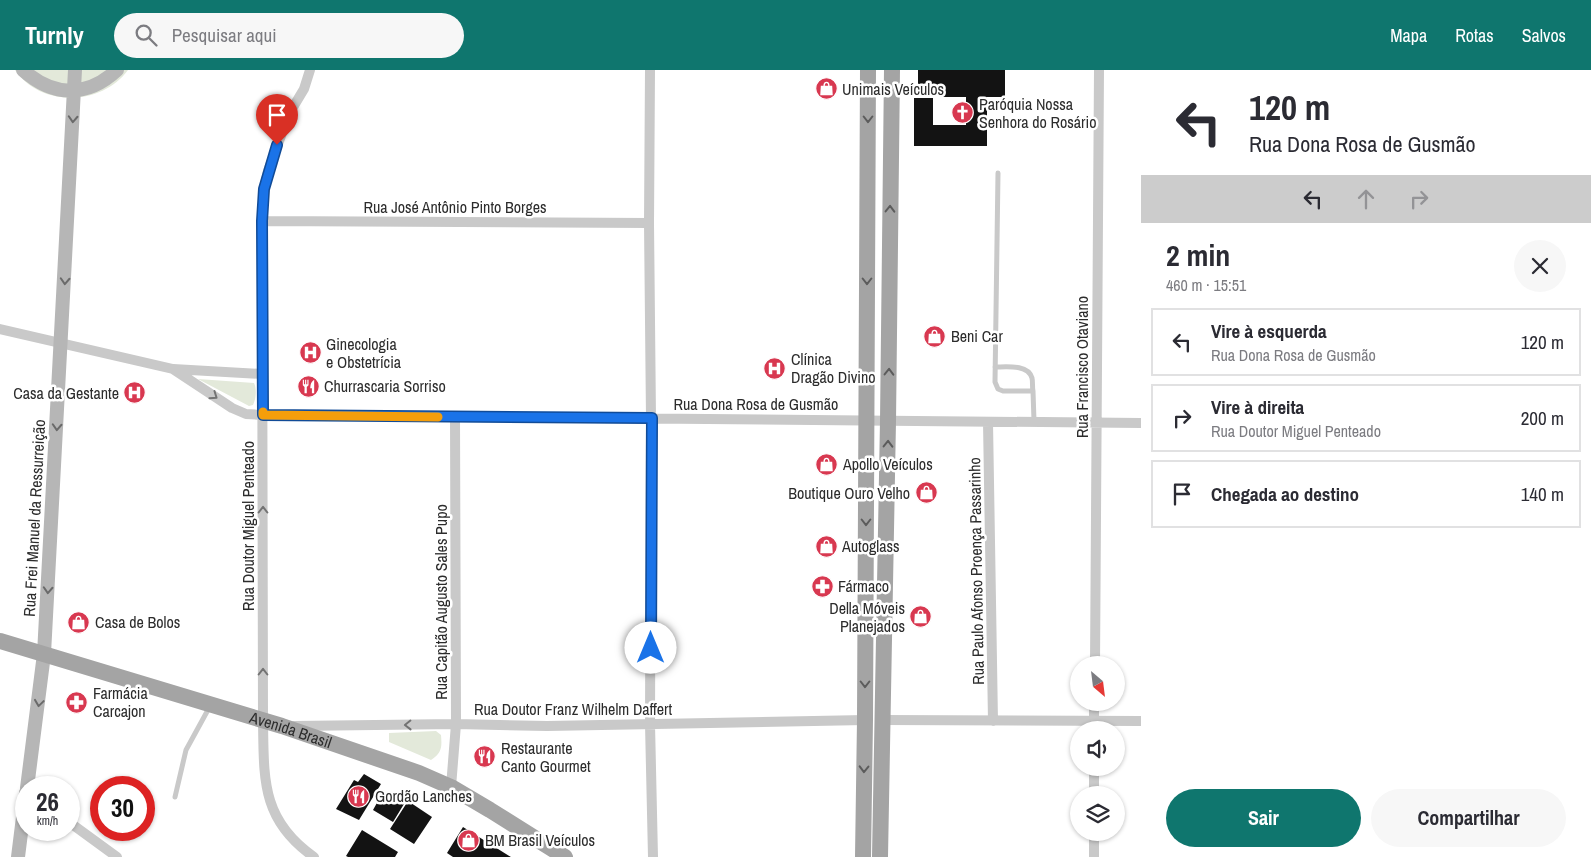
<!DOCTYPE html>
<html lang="pt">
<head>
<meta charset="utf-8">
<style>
	:root { --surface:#fff; --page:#f7f7f7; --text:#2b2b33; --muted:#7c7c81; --line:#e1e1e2; --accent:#0f766e }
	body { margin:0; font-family:"Archivo Narrow",sans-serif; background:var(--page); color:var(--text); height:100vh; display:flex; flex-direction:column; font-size:19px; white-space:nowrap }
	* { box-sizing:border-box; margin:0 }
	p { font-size:16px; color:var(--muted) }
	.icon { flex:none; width:28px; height:28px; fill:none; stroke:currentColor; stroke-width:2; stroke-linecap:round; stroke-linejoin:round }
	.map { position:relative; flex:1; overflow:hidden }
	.details { display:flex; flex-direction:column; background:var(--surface); width:450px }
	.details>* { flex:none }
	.hud { background:#fff; color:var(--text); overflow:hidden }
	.needle { width:32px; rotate:152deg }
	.buttons { position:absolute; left:1070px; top:586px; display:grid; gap:10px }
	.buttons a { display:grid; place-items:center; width:55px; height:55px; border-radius:50%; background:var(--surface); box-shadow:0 1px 4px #0004; font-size:25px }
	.speed { position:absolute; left:15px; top:706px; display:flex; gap:10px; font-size:25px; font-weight:700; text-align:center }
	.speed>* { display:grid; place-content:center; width:65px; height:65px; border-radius:50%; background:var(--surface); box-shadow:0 1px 4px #0004; line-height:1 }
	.speed small { font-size:12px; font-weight:400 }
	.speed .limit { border:8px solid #d22; background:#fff; color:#111 }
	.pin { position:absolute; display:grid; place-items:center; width:42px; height:42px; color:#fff; margin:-51px -21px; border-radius:50% 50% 50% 0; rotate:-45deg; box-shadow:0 0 5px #0007 }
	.pin .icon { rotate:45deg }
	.me { position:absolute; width:55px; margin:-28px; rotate:0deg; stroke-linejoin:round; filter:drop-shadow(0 0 4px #0008) }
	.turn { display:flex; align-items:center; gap:18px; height:105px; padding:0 25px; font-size:22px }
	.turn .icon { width:65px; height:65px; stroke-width:2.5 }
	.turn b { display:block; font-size:35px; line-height:42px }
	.lanes { display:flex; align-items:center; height:48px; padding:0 25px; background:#0003; justify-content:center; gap:25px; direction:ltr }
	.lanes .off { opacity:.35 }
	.round { display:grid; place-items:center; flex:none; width:52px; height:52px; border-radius:26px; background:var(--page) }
	.overview { display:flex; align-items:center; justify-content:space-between; height:85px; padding:0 25px }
	h1 { font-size:30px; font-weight:700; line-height:38px }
	.button { display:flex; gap:10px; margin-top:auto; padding:10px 25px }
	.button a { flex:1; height:58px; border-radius:30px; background:var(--accent); color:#fff; font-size:20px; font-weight:700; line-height:58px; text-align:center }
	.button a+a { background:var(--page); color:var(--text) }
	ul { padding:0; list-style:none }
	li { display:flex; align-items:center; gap:15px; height:68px; margin:0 10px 8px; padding:0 15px; border:2px solid var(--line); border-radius:0px }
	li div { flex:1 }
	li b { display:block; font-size:19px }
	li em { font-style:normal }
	header { display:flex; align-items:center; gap:30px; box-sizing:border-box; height:70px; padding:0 25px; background:var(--accent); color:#fff }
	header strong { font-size:24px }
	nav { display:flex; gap:28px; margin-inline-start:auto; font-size:18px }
	.search { width:350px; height:45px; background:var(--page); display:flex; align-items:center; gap:12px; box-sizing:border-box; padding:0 18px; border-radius:28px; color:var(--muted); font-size:19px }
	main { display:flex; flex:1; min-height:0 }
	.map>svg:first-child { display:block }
	.green { fill:#e3e9da }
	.building { fill:#131313 }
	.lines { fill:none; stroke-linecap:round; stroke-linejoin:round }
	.lane { stroke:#c9c9c9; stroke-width:5 }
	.street { stroke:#c9c9c9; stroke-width:10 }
	.secondary { stroke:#b6b6b6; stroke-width:14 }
	.primary { stroke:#a4a4a4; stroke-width:16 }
	.oneway { stroke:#6a6a6a }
	.oneway2 { stroke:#5c5c5c }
	.oneway3 { stroke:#737373 }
	.route-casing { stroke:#114b97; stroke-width:12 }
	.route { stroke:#1a73e8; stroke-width:9 }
	.slow { stroke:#f59e0b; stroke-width:9 }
	.labels { text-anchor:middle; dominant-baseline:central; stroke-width:5; stroke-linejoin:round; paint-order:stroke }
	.poi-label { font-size:16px; fill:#2c2c2c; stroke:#fff; text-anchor:start }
	.street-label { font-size:16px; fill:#2c2c2c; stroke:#fff }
</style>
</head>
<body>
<header>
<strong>Turnly</strong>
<div class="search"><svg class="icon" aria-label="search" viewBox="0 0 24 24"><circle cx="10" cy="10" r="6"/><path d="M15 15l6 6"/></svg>Pesquisar aqui</div>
<nav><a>Mapa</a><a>Rotas</a><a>Salvos</a></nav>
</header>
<main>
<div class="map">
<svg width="1141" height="787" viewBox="0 0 1141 787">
	<rect width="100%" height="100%" fill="#fff"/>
	<!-- green -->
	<path class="green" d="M 15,0 L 128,0 C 102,36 41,38 15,0 Z
		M 198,309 L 254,313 C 257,319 256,329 253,335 L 249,336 Z
		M 436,661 L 441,665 C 442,677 442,683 431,690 L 389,672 L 389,663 Z"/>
	<!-- building -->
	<path class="building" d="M 918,0 L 1005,0 L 1005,27 L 987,27 L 987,76 L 914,76 L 914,28 L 933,28 L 933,55 L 966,55 L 966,27 L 942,27 L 942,18 L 918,18 Z
		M 364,704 L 381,714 L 359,750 L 336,739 L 354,710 L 358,712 Z
		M 383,722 L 404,734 L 393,752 L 373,740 Z
		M 408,731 L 432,747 L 414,774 L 390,759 Z
		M 463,757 L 511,787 L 453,787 L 447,783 Z
		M 362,760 L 398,782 L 395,787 L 348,787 L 346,786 Z"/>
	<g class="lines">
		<!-- lane -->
		<path class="lane" d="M 998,103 L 995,312 L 998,319 L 1003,321 L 1033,321 L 1034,351
			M 995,297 C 1006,297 1028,294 1032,308 C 1033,312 1032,317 1033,321
			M 175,727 L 186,680 L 209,638"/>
		<!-- street -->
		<path class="street" d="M 310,0 L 304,19 L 289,44 L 268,101 L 264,119 L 262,151 L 263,651 C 264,709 261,750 314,787
			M 650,0 L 649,153 L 651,348 L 650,654 L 653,787
			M 262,151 L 649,153
			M 0,259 L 173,299 L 262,304
			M 173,299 L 232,338 L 246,344 L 263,345 L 1141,353
			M 988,352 L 993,651
			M 1095,595 L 1099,0
			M 882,650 L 1141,651
			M 294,656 L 456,654 L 547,656 L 865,650
			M 1094,660 L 1094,632
			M 451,717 L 456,654 L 455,347
			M 1094,725 L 1094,698
			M 69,752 L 117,787
			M 1094,787 L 1094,762"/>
		<!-- secondary -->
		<path class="secondary" d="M 23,0 C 53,27 87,28 117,0
			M 27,718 L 44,584 L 75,0
			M 18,787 L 26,723"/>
		<!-- primary -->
		<g class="primary">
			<path id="s1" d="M 0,571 L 282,656 L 419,703 L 451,717 L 490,740 L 565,787"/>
			<path d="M 863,787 L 865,650 L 868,0"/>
			<path d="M 880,787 L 888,351 L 892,0"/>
		</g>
	</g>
	<!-- one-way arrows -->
	<defs><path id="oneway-chevron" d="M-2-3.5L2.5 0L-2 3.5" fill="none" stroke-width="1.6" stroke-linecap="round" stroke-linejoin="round" transform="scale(1.25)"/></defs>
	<g class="oneway">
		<use href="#oneway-chevron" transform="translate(73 49) rotate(93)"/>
		<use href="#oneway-chevron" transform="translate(65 211) rotate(93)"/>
		<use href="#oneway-chevron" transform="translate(57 357) rotate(93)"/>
		<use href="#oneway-chevron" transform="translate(48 520) rotate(93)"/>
		<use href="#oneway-chevron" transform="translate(39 633) rotate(98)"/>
	</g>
	<g class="oneway2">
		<use href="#oneway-chevron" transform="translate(868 49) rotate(90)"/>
		<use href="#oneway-chevron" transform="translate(890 139) rotate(-89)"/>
		<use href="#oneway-chevron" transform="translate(867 211) rotate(90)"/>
		<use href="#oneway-chevron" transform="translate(889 302) rotate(-89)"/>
		<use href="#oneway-chevron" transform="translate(888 374) rotate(-89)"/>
		<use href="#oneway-chevron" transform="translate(866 452) rotate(90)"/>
		<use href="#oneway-chevron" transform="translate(865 614) rotate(90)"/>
		<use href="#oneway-chevron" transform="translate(864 699) rotate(91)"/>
	</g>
	<g class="oneway3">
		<use href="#oneway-chevron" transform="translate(214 326) rotate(35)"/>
		<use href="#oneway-chevron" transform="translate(263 440) rotate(-90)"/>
		<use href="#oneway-chevron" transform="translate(263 602) rotate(-90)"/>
		<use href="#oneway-chevron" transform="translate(408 655) rotate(179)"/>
	</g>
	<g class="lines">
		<defs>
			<path id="route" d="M 277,75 L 264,119 L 262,151 L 263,345 L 652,348 L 651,578"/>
		</defs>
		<!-- route casing -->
		<use href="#route" class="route-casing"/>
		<!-- route -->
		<use href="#route" class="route"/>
		<!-- slow -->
		<path class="slow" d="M 263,342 L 263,345 L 438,347"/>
	</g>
	<!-- icons -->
	<defs>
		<symbol id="shop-disc" viewBox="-11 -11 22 22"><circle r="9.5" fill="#d83850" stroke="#fff"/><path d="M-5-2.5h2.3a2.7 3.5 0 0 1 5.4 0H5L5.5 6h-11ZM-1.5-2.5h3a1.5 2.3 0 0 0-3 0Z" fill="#fff"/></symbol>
		<symbol id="church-disc" viewBox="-11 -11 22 22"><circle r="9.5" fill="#d83850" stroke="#fff"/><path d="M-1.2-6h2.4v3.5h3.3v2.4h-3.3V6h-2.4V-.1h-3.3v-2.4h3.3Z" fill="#fff"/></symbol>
		<symbol id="hospital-disc" viewBox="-11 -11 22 22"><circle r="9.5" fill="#d83850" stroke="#fff"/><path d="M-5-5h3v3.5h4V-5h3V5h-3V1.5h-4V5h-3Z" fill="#fff"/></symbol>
		<symbol id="restaurant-disc" viewBox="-11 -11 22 22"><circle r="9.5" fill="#d83850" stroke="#fff"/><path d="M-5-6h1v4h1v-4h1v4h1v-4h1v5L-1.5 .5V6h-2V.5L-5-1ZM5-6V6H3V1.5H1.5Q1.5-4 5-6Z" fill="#fff"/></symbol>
		<symbol id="pharmacy-disc" viewBox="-11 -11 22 22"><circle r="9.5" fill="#d83850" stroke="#fff"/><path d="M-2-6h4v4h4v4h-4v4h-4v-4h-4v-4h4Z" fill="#fff"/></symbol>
	</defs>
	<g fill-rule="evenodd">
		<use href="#shop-disc" x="814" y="6" width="25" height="25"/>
		<use href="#church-disc" x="950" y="30" width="25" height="25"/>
		<use href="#shop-disc" x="922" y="254" width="25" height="25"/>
		<use href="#hospital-disc" x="298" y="270" width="25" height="25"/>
		<use href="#hospital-disc" x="762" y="286" width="25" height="25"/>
		<use href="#restaurant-disc" x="296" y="304" width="25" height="25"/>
		<use href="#hospital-disc" x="122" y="310" width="25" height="25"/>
		<use href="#shop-disc" x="814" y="382" width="25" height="25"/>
		<use href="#shop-disc" x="914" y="410" width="25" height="25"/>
		<use href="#shop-disc" x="814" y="464" width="25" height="25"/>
		<use href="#pharmacy-disc" x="810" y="504" width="25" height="25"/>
		<use href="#shop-disc" x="908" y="534" width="25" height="25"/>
		<use href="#shop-disc" x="66" y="540" width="25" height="25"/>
		<use href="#pharmacy-disc" x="64" y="620" width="25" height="25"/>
		<use href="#restaurant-disc" x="472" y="674" width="25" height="25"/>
		<use href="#restaurant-disc" x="346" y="714" width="25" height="25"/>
		<use href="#shop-disc" x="456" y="758" width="25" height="25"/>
	</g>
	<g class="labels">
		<!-- poi labels -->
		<g class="poi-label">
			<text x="842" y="19">Unimais Veículos</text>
			<text x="979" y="34">Paróquia Nossa<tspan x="979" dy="18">Senhora do Rosário</tspan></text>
			<text x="951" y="266">Beni Car</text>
			<text x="326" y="274">Ginecologia<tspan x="326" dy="18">e Obstetrícia</tspan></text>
			<text x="791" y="289">Clínica<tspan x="791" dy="18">Dragão Divino</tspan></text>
			<text x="324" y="316">Churrascaria Sorriso</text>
			<text x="119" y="323" text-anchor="end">Casa da Gestante</text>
			<text x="843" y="394">Apollo Veículos</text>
			<text x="910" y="423" text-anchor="end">Boutique Ouro Velho</text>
			<text x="842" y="476">Autoglass</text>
			<text x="838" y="516">Fármaco</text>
			<text x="905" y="538" text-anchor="end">Della Móveis<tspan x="905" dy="18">Planejados</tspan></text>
			<text x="95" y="552">Casa de Bolos</text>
			<text x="93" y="623">Farmácia<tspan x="93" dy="18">Carcajon</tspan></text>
			<text x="501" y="678">Restaurante<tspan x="501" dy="18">Canto Gourmet</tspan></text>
			<text x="375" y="726">Gordão Lanches</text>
			<text x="485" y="770">BM Brasil Veículos</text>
		</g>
		<!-- street labels -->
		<g class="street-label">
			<text x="455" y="137">Rua José Antônio Pinto Borges</text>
			<text transform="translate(1082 297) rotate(-90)">Rua Francisco Otaviano</text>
			<text x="756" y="334">Rua Dona Rosa de Gusmão</text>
			<text transform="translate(34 448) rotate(-87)">Rua Frei Manuel da Ressurreição</text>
			<text transform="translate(248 456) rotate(-90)">Rua Doutor Miguel Penteado</text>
			<text transform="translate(976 501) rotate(-91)">Rua Paulo Afonso Proença Passarinho</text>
			<text transform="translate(441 532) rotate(-90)">Rua Capitão Augusto Sales Pupo</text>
			<text x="573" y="639">Rua Doutor Franz Wilhelm Daffert</text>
			<text stroke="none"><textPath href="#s1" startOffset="304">Avenida Brasil</textPath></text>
		</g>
	</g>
</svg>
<div class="buttons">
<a><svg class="needle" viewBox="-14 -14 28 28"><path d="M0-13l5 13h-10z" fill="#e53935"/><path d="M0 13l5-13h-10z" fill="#7c7c81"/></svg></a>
<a><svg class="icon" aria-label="sound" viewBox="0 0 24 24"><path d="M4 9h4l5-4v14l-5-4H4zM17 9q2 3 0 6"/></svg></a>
<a><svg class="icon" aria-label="layers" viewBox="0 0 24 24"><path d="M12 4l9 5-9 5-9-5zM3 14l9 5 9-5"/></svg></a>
</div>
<div class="speed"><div>26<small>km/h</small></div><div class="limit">30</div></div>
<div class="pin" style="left:277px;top:75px;background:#d93025"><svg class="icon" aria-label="arrive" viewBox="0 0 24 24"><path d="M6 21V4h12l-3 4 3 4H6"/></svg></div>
<svg class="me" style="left:651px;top:578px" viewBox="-20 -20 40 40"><circle r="19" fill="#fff"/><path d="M0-13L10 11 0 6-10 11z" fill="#1a73e8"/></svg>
</div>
<section class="details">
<div class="hud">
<div class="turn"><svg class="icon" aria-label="left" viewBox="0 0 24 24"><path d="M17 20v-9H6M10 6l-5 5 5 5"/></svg><div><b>120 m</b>Rua Dona Rosa de Gusmão</div></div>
<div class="lanes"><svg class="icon" aria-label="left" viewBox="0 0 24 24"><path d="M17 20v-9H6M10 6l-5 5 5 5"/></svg><svg class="icon off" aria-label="ahead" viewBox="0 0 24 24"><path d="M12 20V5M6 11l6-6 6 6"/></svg><svg class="icon off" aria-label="right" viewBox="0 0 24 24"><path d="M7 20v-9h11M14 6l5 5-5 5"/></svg></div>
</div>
<div class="overview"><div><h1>2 min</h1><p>460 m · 15:51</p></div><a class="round"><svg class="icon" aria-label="close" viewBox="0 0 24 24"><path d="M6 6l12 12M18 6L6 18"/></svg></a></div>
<ul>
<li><svg class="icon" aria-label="left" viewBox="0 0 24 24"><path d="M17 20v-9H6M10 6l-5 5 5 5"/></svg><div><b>Vire à esquerda</b><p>Rua Dona Rosa de Gusmão</p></div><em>120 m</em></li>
<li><svg class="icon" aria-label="right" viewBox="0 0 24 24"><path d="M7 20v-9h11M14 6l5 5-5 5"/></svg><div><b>Vire à direita</b><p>Rua Doutor Miguel Penteado</p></div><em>200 m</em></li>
<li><svg class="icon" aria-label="arrive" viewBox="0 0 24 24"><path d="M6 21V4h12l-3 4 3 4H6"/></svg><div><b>Chegada ao destino</b></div><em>140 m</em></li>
</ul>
<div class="button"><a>Sair</a><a>Compartilhar</a></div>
</section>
</main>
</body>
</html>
